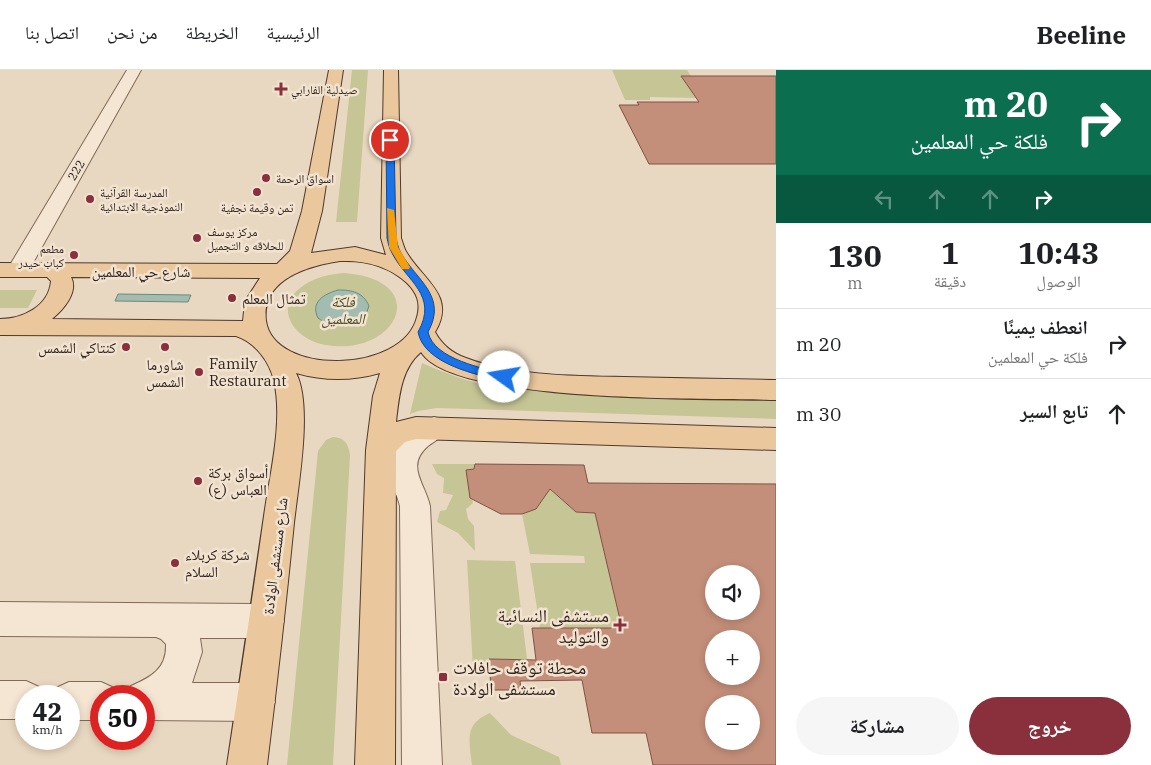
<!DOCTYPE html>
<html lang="ar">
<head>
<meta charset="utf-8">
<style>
	:root { --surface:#fff; --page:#f6f6f6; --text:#202124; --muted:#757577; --line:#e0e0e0; --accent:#8a303d }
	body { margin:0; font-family:"IBM Plex Serif","Noto Naskh Arabic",serif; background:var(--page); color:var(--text); direction:rtl; height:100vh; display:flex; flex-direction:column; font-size:19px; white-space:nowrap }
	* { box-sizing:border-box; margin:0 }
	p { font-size:16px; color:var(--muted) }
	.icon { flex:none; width:28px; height:28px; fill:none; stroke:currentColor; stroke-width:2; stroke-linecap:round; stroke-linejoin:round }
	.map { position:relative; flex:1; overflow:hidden; direction:ltr }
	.side { display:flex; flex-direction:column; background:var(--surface); width:375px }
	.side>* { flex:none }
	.banner { background:#0b6e4f; color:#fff; overflow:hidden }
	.fabs { position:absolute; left:705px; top:495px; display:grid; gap:10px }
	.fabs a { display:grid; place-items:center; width:55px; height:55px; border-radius:50%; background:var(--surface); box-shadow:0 2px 8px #0003; font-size:25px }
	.speed { position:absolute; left:15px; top:615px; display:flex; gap:10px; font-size:25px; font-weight:700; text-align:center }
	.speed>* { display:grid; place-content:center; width:65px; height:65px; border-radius:50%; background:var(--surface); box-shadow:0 2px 8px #0003; line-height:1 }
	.speed small { font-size:12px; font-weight:400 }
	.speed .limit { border:8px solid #d22; background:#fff; color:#111 }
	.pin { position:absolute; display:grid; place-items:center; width:42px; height:42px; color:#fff; margin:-21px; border:2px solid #fff; border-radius:50%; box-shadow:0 1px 5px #0007 }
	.me { position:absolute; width:55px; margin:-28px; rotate:283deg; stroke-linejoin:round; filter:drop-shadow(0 0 4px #0008) }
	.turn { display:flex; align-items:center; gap:18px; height:105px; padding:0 20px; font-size:22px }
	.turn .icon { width:65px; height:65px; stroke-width:2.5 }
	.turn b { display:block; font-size:35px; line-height:42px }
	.lanes { display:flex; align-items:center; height:48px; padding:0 20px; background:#0003; justify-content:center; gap:25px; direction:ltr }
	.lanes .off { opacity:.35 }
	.eta { display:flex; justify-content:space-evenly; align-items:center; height:85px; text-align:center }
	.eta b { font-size:30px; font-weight:700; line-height:35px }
	.action { display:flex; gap:10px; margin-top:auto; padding:10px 20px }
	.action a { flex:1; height:58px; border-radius:30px; background:var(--accent); color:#fff; font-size:20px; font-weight:700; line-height:58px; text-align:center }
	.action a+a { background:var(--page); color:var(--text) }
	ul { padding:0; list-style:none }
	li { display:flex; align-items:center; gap:15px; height:70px; padding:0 20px; border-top:1px solid var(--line) }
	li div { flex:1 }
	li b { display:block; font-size:19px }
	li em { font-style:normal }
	header { display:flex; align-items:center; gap:30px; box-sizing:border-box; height:70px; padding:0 25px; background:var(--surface); border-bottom:1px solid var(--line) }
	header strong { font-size:24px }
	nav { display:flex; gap:28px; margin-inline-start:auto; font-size:18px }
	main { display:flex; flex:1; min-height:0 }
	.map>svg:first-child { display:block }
	.green { fill:#c6c596 }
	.water { fill:#a3bcb1; stroke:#6c897d }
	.building { fill:#c48f7a; stroke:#7e5243; fill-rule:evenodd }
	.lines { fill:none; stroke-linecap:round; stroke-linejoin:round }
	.minor-casing { stroke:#816a5a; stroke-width:2 }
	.major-casing { stroke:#4f392e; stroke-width:2 }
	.minor { fill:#f5e6d3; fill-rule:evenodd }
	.major { fill:#eac79c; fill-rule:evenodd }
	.route { fill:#1a73e8; stroke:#114b97 }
	.slow { fill:#f59e0b }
	.poi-dot { fill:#8a303d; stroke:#f1e3d0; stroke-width:2 }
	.labels { text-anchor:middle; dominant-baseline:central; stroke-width:5; stroke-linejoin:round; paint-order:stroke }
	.far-poi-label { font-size:12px; fill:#32241d; stroke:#f1e3d0; text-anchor:start }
	.far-street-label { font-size:12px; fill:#32241d; stroke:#f1e3d0 }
	.street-label { font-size:15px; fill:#32241d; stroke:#f1e3d0 }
	.poi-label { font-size:15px; fill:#32241d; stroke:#f1e3d0; text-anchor:start }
	.park-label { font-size:15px; font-style:italic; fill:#484c26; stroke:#f1e3d0 }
	.near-poi-label { font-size:18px; fill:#32241d; stroke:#f1e3d0; text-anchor:end }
</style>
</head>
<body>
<header>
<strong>Beeline</strong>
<nav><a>الرئيسية</a><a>الخريطة</a><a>من نحن</a><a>اتصل بنا</a></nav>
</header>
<main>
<section class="side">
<div class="banner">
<div class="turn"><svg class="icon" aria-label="right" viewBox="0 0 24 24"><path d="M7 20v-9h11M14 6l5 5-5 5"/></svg><div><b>20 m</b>فلكة حي المعلمين</div></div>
<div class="lanes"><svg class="icon off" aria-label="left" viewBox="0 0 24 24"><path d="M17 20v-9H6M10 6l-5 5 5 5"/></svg><svg class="icon off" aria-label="ahead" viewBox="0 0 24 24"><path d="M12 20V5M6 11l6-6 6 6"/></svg><svg class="icon off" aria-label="ahead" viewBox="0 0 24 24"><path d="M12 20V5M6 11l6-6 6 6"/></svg><svg class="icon" aria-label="right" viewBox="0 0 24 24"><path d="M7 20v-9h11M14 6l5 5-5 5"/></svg></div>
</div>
<div class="eta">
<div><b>10:43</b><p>الوصول</p></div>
<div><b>1</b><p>دقيقة</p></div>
<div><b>130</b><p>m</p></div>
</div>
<ul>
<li><svg class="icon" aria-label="right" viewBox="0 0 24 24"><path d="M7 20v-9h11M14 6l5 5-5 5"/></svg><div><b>انعطف يمينًا</b><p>فلكة حي المعلمين</p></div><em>20 m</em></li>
<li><svg class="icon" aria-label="ahead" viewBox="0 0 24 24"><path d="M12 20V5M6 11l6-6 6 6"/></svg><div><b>تابع السير</b></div><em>30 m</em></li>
</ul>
<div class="action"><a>خروج</a><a>مشاركة</a></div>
</section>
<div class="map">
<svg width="776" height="695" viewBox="0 0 776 695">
	<rect width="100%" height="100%" fill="#e9d8c1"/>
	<!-- green -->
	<path class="green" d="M 352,0 L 368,0 L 357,152 L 336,152 Z
		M 612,0 L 687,0 L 691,6 L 681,6 L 696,28 L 650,27 L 650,30 L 625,30 Z
		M 344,203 C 434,210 397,287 326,275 C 294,270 271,237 304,215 C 316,207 330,204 344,203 Z
		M 0,220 L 37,220 L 28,238 L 0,238 Z
		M 422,293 C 449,305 472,313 501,318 L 776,326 L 776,349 L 437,338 L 418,341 L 410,344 Z
		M 333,367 C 345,368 348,373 350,385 L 333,695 L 287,695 L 318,381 L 326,370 Z
		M 432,394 L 475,394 L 474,399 L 466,400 L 473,433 L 466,439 L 468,449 L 474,456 L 475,481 L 458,463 L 437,452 L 440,441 L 446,440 L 453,425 L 443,423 L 444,408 L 437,404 Z
		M 540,411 L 576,442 L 595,443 L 622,558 L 540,558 L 530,493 L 585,493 L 584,486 L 530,484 L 522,444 L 536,439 L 544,428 Z
		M 467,490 L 515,491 L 527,589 L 489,589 L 490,599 L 473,599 Z
		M 490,643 L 511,665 L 559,687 L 561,695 L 472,695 C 469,670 464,654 490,643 Z"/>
	<!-- water -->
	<path class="water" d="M 338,220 C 352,220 363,222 369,236 L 365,247 C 350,258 333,259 318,248 C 310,232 324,224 338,220 Z
		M 118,224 L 191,225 L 188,232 L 115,231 Z"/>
	<!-- building -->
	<path class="building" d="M 681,6 L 776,6 L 776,94 L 649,94 L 619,35 L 639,35 L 637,32 L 699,32 Z
		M 475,394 L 584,395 L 588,413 L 776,414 L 776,695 L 653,695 L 646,663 L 592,663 L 582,610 L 520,611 L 521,620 L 491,620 L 489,589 L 536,590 L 532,558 L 622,558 L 595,443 L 576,442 L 550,419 L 536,439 L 522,444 L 501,444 L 470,428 L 466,400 L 474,399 ZM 714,504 L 751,504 L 751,541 L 714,541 ZM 714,569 L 751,569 L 751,606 L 714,606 ZM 714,634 L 751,634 L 751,671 L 714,671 Z"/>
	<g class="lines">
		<defs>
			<path id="minor" d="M 127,0 L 141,0 L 29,200 L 26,205 L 18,207 L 10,205 L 7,200 Z
				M 434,347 L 444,350 L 448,358 C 443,367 436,370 428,376 C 405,396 425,413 430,436 L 442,695 L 402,695 L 400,436 C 397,423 389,412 388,399 C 386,373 413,354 434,347 Z
				M 0,532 L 267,534 L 279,539 L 284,551 L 279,563 L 267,568 L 200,568 L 202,582 L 192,613 L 256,613 L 269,619 L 275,632 L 269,645 L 256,651 L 144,650 L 144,626 L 126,626 L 131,616 C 151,607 167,599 166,574 L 161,569 L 156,567 L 0,566 Z
				M 0,611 L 26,611 L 39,617 L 43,626 L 26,626 L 26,649 L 0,649 Z
				M 69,612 L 101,612 L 114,618 L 118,626 L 101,626 L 101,650 L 69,650 L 69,626 L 52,626 L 56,618 Z"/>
			<path id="major" d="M 329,0 L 343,0 L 322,141 L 311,183 L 355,177 L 386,185 L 381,168 L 384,0 L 398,0 L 401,168 C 403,173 404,179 407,183 C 423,210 457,226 435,262 C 442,275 452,283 466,288 C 513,306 575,306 624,307 C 675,308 725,309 776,310 L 776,330 C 713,328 452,334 421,282 C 401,299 399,326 396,352 L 416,347 L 776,358 L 776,380 L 416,369 L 405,372 L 396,381 L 395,695 L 355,695 L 366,380 L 373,326 L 380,303 C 352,311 324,311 296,303 C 313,335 298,416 294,453 C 286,534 277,614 267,695 L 227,695 C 240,610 253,525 265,439 C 271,399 283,350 274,311 C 270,292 255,272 236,266 L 0,265 L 0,249 C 23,249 49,236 51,211 L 47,207 L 0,207 L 0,193 L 277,194 L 290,181 L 302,141 ZM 340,191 C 364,190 389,196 407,213 C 417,223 421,233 417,247 C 403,304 274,306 266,251 C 261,209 308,196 340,191 ZM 71,207 L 260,208 L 245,231 L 243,251 L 52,249 C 63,240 79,222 71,207 Z"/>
		</defs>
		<!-- minor casing -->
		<use href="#minor" class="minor-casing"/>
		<!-- major casing -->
		<use href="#major" class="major-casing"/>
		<!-- minor -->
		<use href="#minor" class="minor"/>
		<!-- major -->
		<use href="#major" class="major"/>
	</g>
	<!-- route -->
	<path class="route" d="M 390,67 L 394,70 L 396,168 C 397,172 398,178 401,183 C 416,210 448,226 428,262 C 434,290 485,298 507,305 L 509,307 L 507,310 L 504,311 C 477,305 424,294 418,262 C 439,225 406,211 392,183 C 389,178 388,172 387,168 L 386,70 Z"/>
	<!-- slow -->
	<path class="slow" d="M 387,138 L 394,140 L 398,177 L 410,197 L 409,199 L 402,199 L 389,177 Z"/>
	<!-- markers -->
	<g class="poi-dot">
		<path d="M278.5 11.5h5v5h5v5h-5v5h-5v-5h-5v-5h5z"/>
		<circle cx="266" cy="108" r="5"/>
		<circle cx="257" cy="122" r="5"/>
		<circle cx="90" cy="129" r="5"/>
		<circle cx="197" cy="168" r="5"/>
		<circle cx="74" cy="185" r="5"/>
		<circle cx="232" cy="228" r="5"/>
		<circle cx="126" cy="277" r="5"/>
		<circle cx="165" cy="277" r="5"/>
		<circle cx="199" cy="302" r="5"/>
		<circle cx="198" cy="411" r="5"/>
		<circle cx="175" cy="493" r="5"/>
		<path d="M617.5 547.5h5v5h5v5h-5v5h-5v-5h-5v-5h5z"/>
		<rect x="438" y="602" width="10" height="10" rx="2.5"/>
	</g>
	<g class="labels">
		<!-- far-poi labels -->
		<g class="far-poi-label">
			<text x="291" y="19">صيدلية الفارابي</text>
			<text x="276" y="108">اسواق الرحمة</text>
			<text x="100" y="122">المدرسة القرآنية<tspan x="100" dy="14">النموذجية الابتدائية</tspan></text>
			<text x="257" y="137" text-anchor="middle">تمن وقيمة نجفية</text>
			<text x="207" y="161">مركز يوسف<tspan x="207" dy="14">للحلاقه و التجميل</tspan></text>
			<text x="64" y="178" text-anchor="end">مطعم<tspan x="64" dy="14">كباب حيدر</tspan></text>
		</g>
		<!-- far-street labels -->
		<g class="far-street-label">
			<text transform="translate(76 100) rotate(-60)">222</text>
		</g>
		<!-- street labels -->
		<g class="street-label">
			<text x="141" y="201">شارع حي المعلمين</text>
			<text transform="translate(275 486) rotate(-83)">شارع مستشفى الولادة</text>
		</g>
		<!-- poi labels -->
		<g class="poi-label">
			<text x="242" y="228">تمثال المعلم</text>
			<text x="116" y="277" text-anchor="end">كنتاكي الشمس</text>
			<text x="209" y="293">Family<tspan x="209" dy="17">Restaurant</tspan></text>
			<text x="165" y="294" text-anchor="middle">شاورما<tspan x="165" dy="17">الشمس</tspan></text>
			<text x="208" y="402">أسواق بركة<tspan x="208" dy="17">العباس (ع)</tspan></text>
			<text x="185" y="484">شركة كربلاء<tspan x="185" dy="17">السلام</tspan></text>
		</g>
		<!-- park labels -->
		<g class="park-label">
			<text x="343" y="231">فلكة<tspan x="343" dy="17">المعلمين</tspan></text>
		</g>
		<!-- near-poi labels -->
		<g class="near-poi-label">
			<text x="609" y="545">مستشفى النسائية<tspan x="609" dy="21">والتوليد</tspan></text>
			<text x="453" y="597" text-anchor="start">محطة توقف حافلات<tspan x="453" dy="21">مستشفى الولادة</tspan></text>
		</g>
	</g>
</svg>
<div class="fabs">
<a><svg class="icon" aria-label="sound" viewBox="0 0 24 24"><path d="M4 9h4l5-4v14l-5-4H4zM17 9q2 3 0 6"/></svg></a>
<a>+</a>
<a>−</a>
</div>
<div class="speed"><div>42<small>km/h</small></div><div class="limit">50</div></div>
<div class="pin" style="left:390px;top:70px;background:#d93025"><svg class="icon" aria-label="arrive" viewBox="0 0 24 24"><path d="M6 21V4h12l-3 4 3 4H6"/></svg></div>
<svg class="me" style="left:504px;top:307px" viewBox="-20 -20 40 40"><circle r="19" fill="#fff"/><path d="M0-13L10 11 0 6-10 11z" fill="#1a73e8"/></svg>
</div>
</main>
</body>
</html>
